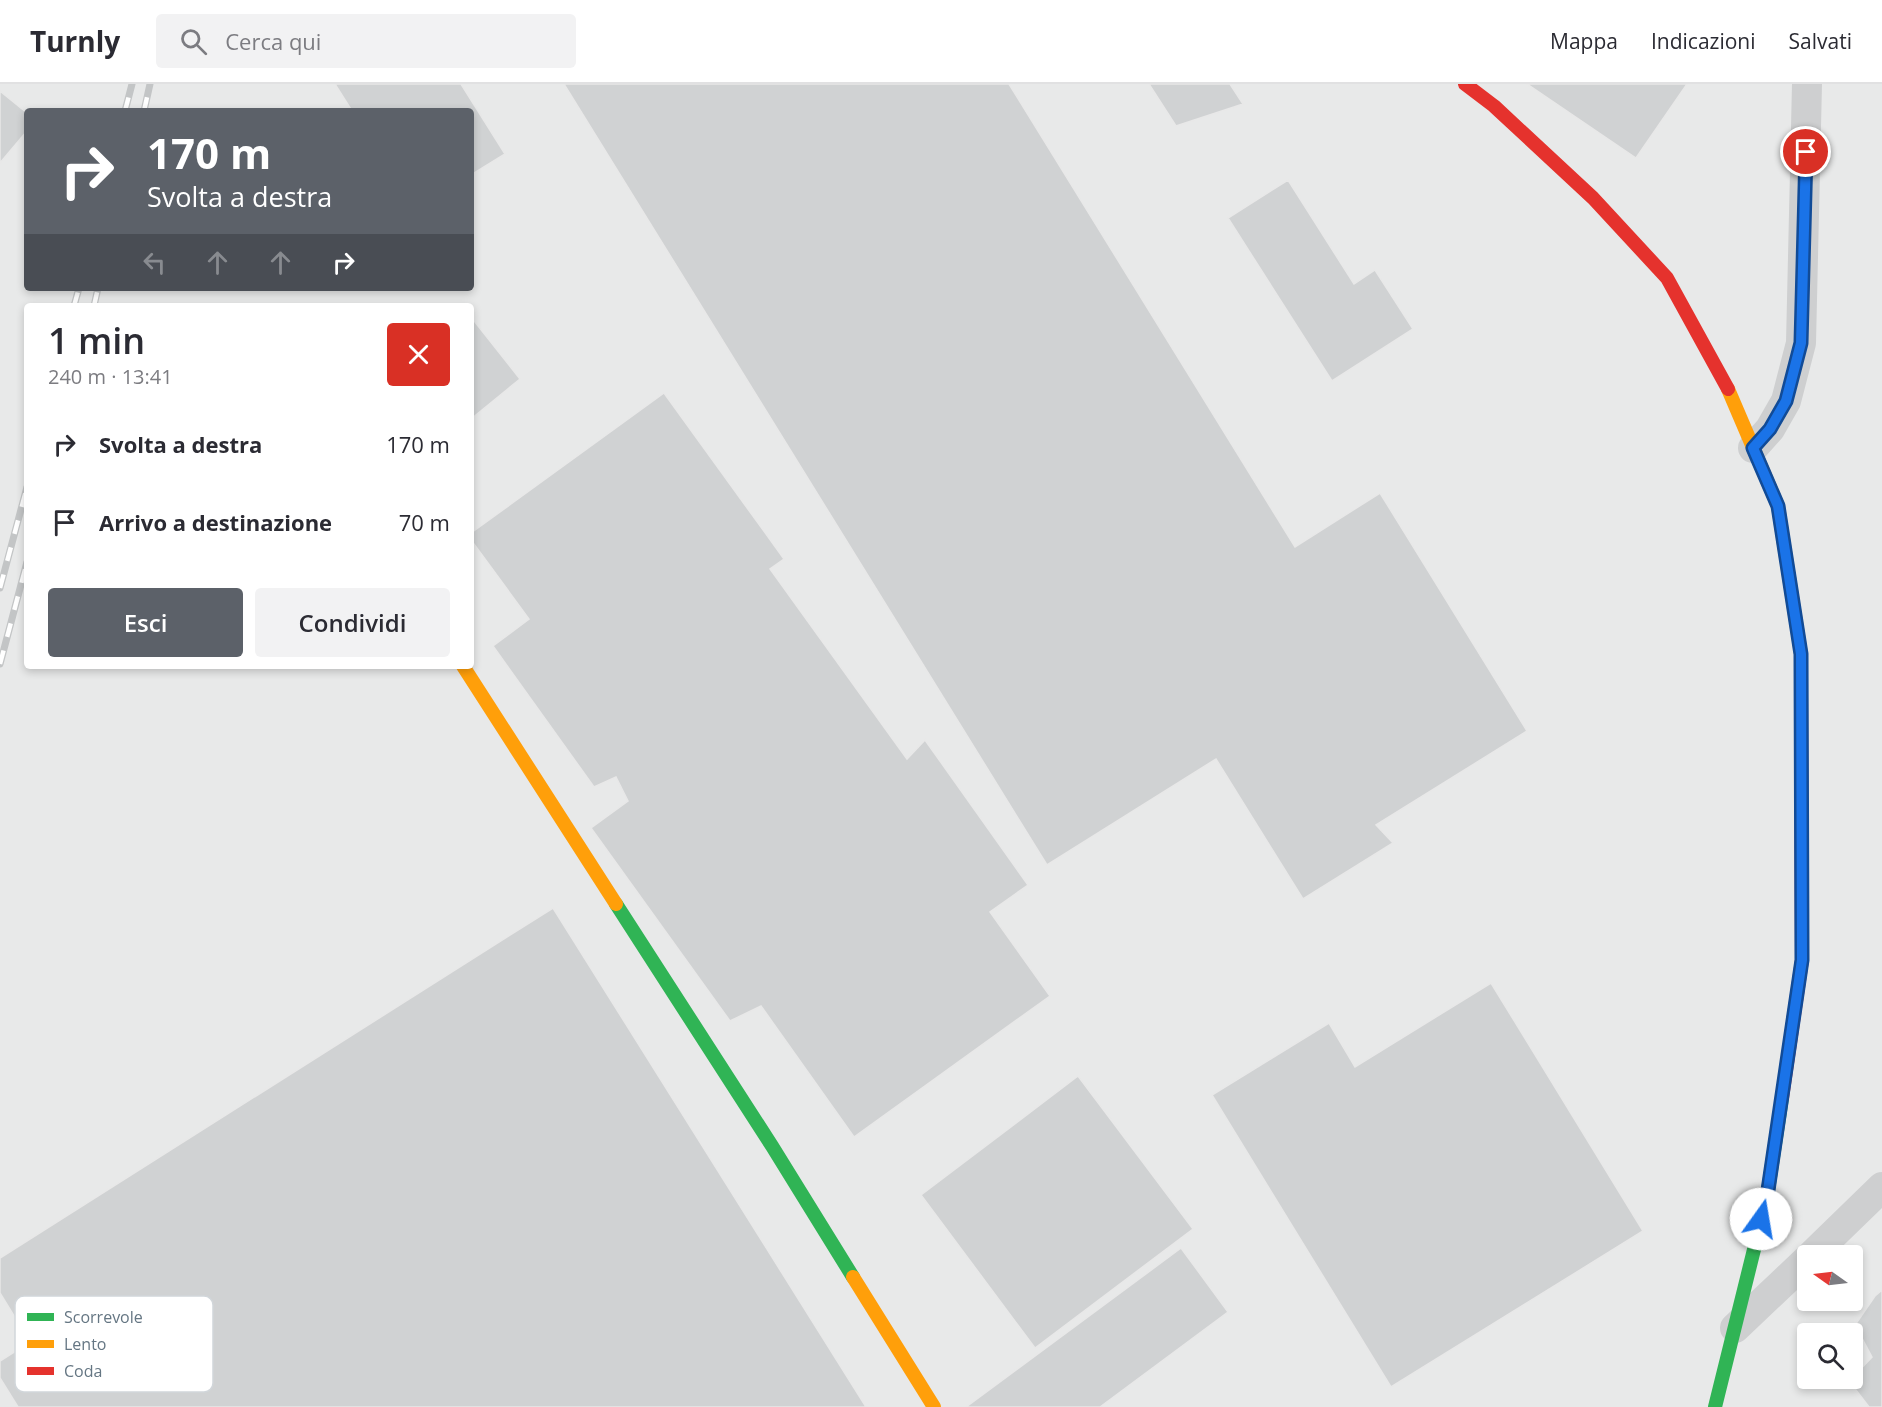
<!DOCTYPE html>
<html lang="it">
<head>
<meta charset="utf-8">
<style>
	:root { --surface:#fff; --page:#f2f2f3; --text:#2b2b33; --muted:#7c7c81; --line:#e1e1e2; --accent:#5c6169 }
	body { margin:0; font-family:"Open Sans",sans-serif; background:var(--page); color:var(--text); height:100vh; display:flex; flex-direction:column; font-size:22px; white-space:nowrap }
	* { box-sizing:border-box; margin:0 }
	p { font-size:20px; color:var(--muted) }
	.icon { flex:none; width:33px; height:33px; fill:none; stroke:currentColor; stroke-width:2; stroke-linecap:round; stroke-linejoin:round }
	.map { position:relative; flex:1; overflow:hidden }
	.side { position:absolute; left:24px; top:219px; width:450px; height:366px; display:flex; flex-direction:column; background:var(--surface); border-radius:6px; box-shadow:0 3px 9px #0003 }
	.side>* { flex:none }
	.hud { position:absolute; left:24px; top:24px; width:450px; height:183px; border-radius:6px; box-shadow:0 3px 9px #0003; background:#5c6169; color:#fff; overflow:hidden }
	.needle { width:39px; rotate:284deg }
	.fabs { position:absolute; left:1797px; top:1161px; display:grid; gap:12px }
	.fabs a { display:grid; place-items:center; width:66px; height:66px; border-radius:6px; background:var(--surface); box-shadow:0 3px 9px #0003; font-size:30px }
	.pin { position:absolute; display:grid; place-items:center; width:51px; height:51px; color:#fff; margin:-26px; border:3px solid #fff; border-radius:50%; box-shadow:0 2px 6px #0007 }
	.me { position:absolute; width:66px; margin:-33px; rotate:13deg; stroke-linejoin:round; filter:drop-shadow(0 0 4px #0008) }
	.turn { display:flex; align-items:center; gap:21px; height:126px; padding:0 24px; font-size:27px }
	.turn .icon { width:78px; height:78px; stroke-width:2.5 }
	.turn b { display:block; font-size:42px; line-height:51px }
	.lanes { display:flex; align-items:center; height:57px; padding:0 24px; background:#0003; justify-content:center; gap:30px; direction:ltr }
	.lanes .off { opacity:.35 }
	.round { display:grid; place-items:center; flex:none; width:63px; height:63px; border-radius:6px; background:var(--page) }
	.overview { display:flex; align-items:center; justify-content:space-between; height:102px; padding:0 24px }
	h1 { font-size:36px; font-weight:600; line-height:45px }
	.button { display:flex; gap:12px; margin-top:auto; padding:12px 24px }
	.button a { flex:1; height:69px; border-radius:6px; background:var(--accent); color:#fff; font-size:24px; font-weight:600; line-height:69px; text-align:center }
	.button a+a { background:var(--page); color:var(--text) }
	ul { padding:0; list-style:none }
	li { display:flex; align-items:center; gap:18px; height:78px; padding:0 24px }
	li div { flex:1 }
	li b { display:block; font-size:22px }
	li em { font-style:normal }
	header { display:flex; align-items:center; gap:36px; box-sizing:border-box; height:84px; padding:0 30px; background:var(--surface); border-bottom:2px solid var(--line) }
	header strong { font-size:28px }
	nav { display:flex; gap:33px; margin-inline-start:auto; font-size:21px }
	.search { width:420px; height:54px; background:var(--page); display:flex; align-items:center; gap:15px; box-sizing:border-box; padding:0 21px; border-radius:6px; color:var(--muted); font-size:22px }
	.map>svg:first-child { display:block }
	.built { fill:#e8e9e9; fill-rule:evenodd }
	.building { fill:#d0d2d3; stroke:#e8e8e8; stroke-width:1.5 }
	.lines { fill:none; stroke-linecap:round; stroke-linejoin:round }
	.street { stroke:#cecfd0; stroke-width:30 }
	.fast { stroke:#30b455; stroke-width:14 }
	.slow { stroke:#ff9f0a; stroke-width:14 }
	.jam { stroke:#e5322d; stroke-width:14 }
	.rail-casing { stroke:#c3c5c6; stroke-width:7 }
	.rail { stroke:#fff; stroke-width:4.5; stroke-dasharray:14; stroke-linecap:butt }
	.route-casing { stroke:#114b97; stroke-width:15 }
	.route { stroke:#1a73e8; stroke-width:10 }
	.key { fill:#fff; stroke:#d1d6da; stroke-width:1.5 }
	.key-label { font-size:16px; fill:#657683 }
</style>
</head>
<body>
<header>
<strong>Turnly</strong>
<div class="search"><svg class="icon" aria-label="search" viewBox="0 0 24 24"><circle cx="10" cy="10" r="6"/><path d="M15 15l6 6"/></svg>Cerca qui</div>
<nav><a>Mappa</a><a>Indicazioni</a><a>Salvati</a></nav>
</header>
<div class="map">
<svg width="1882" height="1323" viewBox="0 0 1882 1323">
	<rect width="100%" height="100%" fill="#f9f9f9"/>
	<!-- built -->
	<path class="built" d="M 0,0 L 1882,0 L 1882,1323 L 0,1323 ZM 27,27 L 471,27 L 471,204 L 27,204 ZM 27,222 L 471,222 L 471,582 L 27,582 ZM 1808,1172 L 1852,1172 L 1852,1216 L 1808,1216 ZM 1808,1250 L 1852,1250 L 1852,1294 L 1808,1294 Z"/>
	<!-- building -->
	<path class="building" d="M 335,0 L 461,0 L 505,70 L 471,91 L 471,27 L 352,27 Z
		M 564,0 L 1009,0 L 1295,463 L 1380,409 L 1527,647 L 1376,741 L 1393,759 L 1303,815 L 1216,675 L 1047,781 Z
		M 1149,0 L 1230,0 L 1243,20 L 1176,42 Z
		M 1527,0 L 1687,0 L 1636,74 Z
		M 0,7 L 27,29 L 27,47 L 0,79 Z
		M 1288,96 L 1354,200 L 1375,186 L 1413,245 L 1332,297 L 1228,134 Z
		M 471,233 L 520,295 L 471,335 Z
		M 664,309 L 784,475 L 770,485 L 907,675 L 925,656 L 1028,801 L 990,828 L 1050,912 L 854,1053 L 761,922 L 730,937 L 591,744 L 628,717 L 616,693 L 594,703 L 493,562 L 529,535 L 471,456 L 471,449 Z
		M 553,824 L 866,1323 L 18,1323 L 0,1294 L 0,1277 L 30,1258 L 0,1209 L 0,1174 Z
		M 1491,899 L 1643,1147 L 1391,1303 L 1212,1011 L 1329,939 L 1355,983 Z
		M 1078,992 L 1193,1145 L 1035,1264 L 921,1111 Z
		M 1181,1164 L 1228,1228 L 1100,1323 L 966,1323 Z
		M 1882,1206 L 1882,1323 L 1869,1323 L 1849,1297 L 1872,1273 L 1855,1241 L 1875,1212 Z"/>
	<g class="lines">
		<!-- street -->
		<path class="street" d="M 1753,364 L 1770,345 L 1786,317 L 1801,259 L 1807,0
			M 1811,1172 L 1882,1103
			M 1735,1244 L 1808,1175"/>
		<!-- fast -->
		<path class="fast" d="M 616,820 L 772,1062 L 853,1193
			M 1715,1323 L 1767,1113 L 1782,1014"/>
		<!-- slow -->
		<path class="slow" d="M 1728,305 L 1778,422 L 1801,570 L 1801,611
			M 463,582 L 616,820
			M 853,1193 L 934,1323"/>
		<!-- jam -->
		<path class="jam" d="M 1465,0 L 1494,22 L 1593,114 L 1667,194 L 1728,305
			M 1782,1014 L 1802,876 L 1801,611"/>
		<defs>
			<path id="rail" d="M 125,27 L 132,0
				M 144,27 L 150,0
				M 74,222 L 79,204
				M 94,222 L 98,204
				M 0,504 L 27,403
				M 0,580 L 27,478"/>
		</defs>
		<!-- rail casing -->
		<use href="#rail" class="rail-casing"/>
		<!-- rail -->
		<use href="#rail" class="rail"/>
	</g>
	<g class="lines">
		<defs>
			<path id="route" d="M 1761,1135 L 1767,1113 L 1802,876 L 1801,570 L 1778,422 L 1753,364 L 1770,345 L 1786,317 L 1801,259 L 1806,68"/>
		</defs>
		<!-- route casing -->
		<use href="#route" class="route-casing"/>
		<!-- route -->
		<use href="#route" class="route"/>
	</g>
	<!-- legend -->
	<rect x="15" y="1212" width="198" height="96" rx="9" class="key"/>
	<rect x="27" y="1229" width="27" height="8" fill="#30b455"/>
	<rect x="27" y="1256" width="27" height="8" fill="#ff9f0a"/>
	<rect x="27" y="1283" width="27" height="8" fill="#e5322d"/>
	<g class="key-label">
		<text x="64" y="1239">Scorrevole</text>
		<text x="64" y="1266">Lento</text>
		<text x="64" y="1293">Coda</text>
	</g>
</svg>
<div class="fabs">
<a><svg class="needle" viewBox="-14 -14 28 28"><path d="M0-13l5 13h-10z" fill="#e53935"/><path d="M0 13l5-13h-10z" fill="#7c7c81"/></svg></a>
<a><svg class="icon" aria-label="search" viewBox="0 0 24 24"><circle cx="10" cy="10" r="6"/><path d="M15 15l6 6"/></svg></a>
</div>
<div class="pin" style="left:1806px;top:68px;background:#d93025"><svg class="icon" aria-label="arrive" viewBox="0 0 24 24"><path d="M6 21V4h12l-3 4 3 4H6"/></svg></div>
<svg class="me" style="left:1761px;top:1135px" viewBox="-20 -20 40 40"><circle r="19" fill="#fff"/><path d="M0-13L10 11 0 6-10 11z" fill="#1a73e8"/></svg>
<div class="hud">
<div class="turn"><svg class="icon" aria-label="right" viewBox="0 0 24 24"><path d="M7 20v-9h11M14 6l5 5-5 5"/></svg><div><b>170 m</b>Svolta a destra</div></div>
<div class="lanes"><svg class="icon off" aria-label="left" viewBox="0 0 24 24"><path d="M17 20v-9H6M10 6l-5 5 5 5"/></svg><svg class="icon off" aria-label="ahead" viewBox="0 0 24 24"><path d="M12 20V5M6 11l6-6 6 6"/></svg><svg class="icon off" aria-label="ahead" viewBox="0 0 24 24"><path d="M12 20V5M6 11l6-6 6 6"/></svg><svg class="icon" aria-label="right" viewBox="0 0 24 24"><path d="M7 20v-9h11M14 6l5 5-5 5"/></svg></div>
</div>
<section class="side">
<div class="overview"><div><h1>1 min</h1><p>240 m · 13:41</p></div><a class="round" style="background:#d93025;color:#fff"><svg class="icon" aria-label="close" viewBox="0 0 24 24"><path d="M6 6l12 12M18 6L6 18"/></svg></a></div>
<ul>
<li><svg class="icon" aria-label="right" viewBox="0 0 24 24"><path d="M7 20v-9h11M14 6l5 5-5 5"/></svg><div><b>Svolta a destra</b></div><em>170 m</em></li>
<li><svg class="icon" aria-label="arrive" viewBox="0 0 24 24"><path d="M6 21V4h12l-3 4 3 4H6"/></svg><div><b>Arrivo a destinazione</b></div><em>70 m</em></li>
</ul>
<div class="button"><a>Esci</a><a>Condividi</a></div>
</section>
</div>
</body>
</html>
